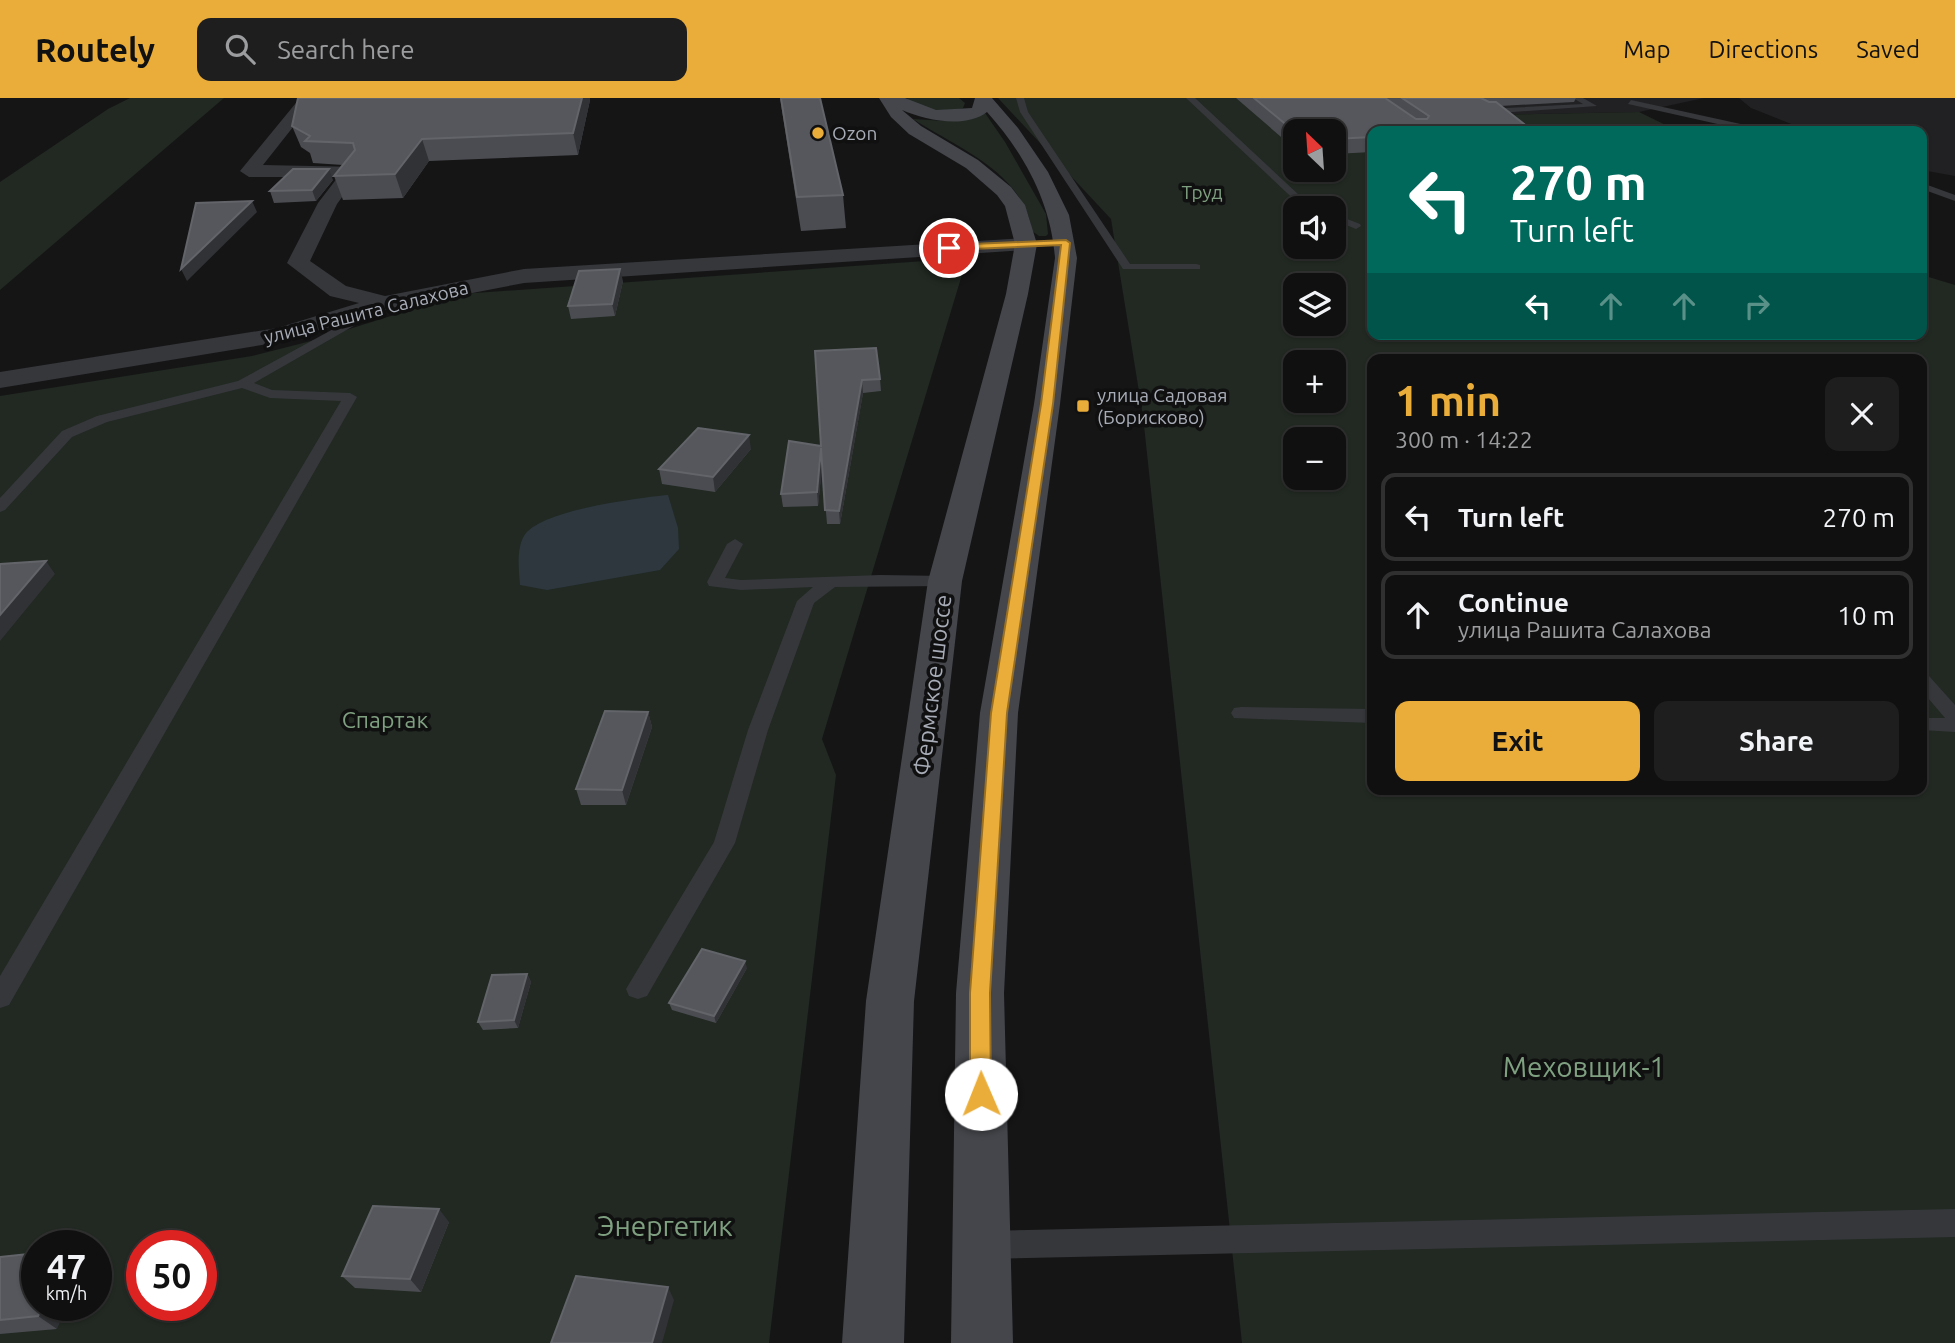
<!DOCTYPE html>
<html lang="en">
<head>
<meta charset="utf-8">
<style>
	:root { --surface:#101010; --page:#1e1e1e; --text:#f1f3f6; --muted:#9c9d9f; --line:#303030; --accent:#eaad39 }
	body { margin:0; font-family:Ubuntu,sans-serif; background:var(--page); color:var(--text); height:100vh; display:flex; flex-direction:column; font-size:26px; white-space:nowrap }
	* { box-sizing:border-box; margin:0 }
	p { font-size:23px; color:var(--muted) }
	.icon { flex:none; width:38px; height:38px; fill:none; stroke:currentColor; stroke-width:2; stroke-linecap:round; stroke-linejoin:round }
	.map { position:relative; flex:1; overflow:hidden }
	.side { position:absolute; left:1367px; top:256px; width:560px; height:441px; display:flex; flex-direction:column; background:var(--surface); border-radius:14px; box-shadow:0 2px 5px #0004,0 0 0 2px var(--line) }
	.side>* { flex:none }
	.top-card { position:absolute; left:1367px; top:28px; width:560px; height:214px; border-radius:14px; box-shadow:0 2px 5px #0004,0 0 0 2px var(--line); background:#00695c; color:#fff; overflow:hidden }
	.needle { width:46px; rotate:335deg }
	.buttons { position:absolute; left:1283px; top:21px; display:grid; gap:14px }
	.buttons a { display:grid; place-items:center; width:63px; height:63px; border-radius:14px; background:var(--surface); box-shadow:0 2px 5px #0004,0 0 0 2px var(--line); font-size:35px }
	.speed { position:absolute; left:21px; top:1132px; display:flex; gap:14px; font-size:35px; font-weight:700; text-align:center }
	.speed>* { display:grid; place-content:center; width:91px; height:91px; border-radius:50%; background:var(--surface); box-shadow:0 2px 5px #0004,0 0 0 2px var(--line); line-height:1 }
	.speed small { font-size:18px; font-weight:400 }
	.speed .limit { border:10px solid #d22; background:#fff; color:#111 }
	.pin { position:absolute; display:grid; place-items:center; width:60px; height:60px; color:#fff; margin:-30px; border:4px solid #fff; border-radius:50%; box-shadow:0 2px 7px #0007 }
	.me { position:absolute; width:77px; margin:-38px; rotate:359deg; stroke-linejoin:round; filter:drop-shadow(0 0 5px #0008) }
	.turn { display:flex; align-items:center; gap:24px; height:147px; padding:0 28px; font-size:32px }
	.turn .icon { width:91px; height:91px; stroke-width:2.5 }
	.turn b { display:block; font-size:49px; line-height:60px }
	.lanes { display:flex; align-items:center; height:66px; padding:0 28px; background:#0003; justify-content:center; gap:35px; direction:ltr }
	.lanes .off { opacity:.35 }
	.round { display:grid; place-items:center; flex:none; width:74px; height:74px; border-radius:14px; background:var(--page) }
	.overview { display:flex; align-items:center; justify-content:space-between; height:119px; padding:0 28px }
	h1 { font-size:42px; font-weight:600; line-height:52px; color:var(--accent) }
	.cta { display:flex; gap:14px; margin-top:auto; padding:14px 28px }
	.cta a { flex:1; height:80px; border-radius:14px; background:var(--accent); color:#111; font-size:28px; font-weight:600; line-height:80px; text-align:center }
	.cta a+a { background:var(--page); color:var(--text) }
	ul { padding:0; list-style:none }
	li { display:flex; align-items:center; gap:21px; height:88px; margin:0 14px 10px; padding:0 14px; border:4px solid var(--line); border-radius:14px }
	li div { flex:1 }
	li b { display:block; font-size:26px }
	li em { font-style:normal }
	header { display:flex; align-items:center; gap:42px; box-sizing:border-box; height:98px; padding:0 35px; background:var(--accent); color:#111 }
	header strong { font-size:33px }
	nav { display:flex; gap:38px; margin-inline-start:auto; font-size:24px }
	.search { width:490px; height:63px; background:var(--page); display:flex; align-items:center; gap:18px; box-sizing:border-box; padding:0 24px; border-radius:14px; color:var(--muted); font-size:26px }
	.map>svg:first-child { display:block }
	.built { fill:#212123 }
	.green { fill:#212922; fill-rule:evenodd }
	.water { fill:#2e373e }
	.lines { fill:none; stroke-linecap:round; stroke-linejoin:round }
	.service { fill:#36373b; fill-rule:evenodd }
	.minor { fill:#36373b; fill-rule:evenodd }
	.secondary { fill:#44464b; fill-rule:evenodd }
	.wall { fill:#4b4c51 }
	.shaded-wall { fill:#313235 }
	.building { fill:#55575c; stroke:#62646a; stroke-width:2 }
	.route { fill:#eaad39; stroke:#987025; stroke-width:2 }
	.poi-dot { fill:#eaad39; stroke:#101011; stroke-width:2.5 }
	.labels { text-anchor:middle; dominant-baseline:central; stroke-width:7; stroke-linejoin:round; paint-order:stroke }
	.far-poi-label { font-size:19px; fill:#a7acb6; stroke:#101011; text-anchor:start }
	.far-park-label { font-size:19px; fill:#7fa080; stroke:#101011 }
	.far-street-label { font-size:19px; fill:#a7acb6; stroke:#101011 }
	.street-label { font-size:23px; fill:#a7acb6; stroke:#101011 }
	.park-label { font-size:23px; fill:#7fa080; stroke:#101011 }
	.near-park-label { font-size:28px; fill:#7fa080; stroke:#101011 }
</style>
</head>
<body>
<header>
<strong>Routely</strong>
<div class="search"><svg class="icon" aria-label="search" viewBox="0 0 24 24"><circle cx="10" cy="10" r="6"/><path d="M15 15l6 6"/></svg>Search here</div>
<nav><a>Map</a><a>Directions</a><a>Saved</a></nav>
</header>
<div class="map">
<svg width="1955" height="1245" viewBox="0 0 1955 1245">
	<rect width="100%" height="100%" fill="#151516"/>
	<!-- built -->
	<path class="built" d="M 1451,0 L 1704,0 L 1639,14 L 1484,17 Z
		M 1739,0 L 1955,0 L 1955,78 L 1922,72 L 1922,33 L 1809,33 L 1751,10 Z"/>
	<!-- green -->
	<path class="green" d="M 130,0 L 224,0 L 0,192 L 0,84 L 108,11 Z
		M 907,0 L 959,0 L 965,5 L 963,10 C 944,15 920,18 907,0 Z
		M 998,0 L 1451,0 L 1484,17 L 1639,14 L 1678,33 L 1372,33 L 1372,236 L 1922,236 L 1922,177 L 1955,187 L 1955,1245 L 1242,1245 L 1143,318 L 1111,121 ZM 1295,33 L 1334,33 L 1334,72 L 1295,72 ZM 1295,110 L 1334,110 L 1334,149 L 1295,149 ZM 1295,187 L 1334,187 L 1334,226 L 1295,226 ZM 1372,261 L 1922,261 L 1922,691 L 1372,691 ZM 1295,264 L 1334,264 L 1334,303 L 1295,303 ZM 1295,341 L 1334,341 L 1334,380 L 1295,380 Z
		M 985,15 L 1005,44 L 1046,116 L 1048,136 L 1046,138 L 1039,138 L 1032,133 C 1023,74 958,50 913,21 L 945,23 Z
		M 967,160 L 822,641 L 836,677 L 769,1245 L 0,1245 L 0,298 L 252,258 L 311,243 L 461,196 ZM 37,1148 L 96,1148 L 96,1208 L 37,1208 ZM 142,1148 L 201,1148 L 201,1208 L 142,1208 Z"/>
	<!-- water -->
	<path class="water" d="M 668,397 L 678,430 L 679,451 L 660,472 L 547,492 L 520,487 C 519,472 516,452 524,438 C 539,412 638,400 668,397 Z"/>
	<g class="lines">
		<!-- service -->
		<path class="service" d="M 1016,0 L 1024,0 L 1028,14 L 1130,166 L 1196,166 L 1200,167 L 1200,171 L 1123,171 L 1020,14 Z
			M 1186,0 L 1195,0 L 1313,110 L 1303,110 Z
			M 1457,0 L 1467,0 L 1487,11 L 1583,6 L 1573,0 L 1583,0 L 1597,8 L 1486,16 Z
			M 1631,2 L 1759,30 L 1763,33 L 1749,33 L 1628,6 Z
			M 1922,85 L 1955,97 L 1955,103 L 1922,91 Z
			M 1334,116 L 1360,126 L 1361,128 L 1356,131 L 1334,122 Z
			M 381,205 L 387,208 L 385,210 L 254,285 L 272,292 L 350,295 L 357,299 L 9,907 L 0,910 L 0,878 L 341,303 L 270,300 L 242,290 L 107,324 L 72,339 L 5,412 L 0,414 L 0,400 L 62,333 L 97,318 L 238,283 Z
			M 735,441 L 743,446 L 725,480 L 741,482 L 880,477 L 945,478 L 953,483 L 945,488 L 835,489 L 814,505 L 768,632 L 735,745 L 647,898 L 638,901 L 629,898 L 626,891 L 714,744 L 748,632 L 797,503 L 813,489 L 741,492 L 709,488 L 707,484 L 727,446 Z
			M 1922,576 L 1929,578 L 1955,607 L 1955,634 L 1922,632 L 1922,620 L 1945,620 L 1922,593 Z
			M 1241,609 L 1372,611 L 1372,625 L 1234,620 L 1231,615 L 1234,610 Z
			M 1955,1111 L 1955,1139 L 987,1161 L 977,1157 L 973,1147 L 977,1137 L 987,1133 Z"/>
		<!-- minor -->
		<path class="minor" d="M 300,0 L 316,0 L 263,67 L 359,69 L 361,73 L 337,106 L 310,163 L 346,188 L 385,198 L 524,171 L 1026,140 L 1033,142 L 1037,146 L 1033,150 L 1026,152 L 524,185 L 389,211 L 280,244 L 0,290 L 0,274 L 277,230 L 359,205 L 330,198 L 287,165 L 318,105 L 338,79 L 249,79 L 240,73 Z"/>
		<!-- secondary -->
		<path class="secondary" d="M 879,0 L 905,0 L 936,12 L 972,10 L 975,0 L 992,0 L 1018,30 L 1048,74 L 1069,117 L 1077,160 L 1060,306 L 1018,615 L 1004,895 L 1013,1245 L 951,1245 L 956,895 L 980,615 L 1034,306 L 1055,160 C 1051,104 1024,55 987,14 C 965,31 925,22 902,12 L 921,28 L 978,62 L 1011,89 L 1025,107 L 1037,146 L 1028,196 L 962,483 L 914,903 L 904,1245 L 842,1245 L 866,903 L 928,483 L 1006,196 L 1015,146 L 1005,108 L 997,97 L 966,70 L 909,36 L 891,19 Z"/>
	</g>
	<!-- wall -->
	<path class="wall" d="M 780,0 L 820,0 L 843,97 L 846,130 L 801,133 Z
		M 1236,0 L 1576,0 L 1574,4 L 1500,8 L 1372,33 L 1372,54 L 1334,56 L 1334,33 L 1295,33 L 1295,51 Z
		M 590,2 L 578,57 L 429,63 L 403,100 L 343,102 L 334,78 L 343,67 L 313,65 L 310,55 L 301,49 L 292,28 Z
		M 333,82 L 316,103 L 274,105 L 270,93 Z
		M 623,183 L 615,218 L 571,221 L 568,208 Z
		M 815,253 L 880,281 L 881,293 L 863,295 L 840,426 L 827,426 L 822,367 L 818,408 L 783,409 L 781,396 L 821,348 Z
		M 751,351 L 715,394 L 662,386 L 659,371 Z
		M 648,614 L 652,629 L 626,707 L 581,707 L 576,691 Z
		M 747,870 L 716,925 L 672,912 L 669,905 Z
		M 527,876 L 531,884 L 518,930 L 483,932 L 478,924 Z
		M 449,1124 L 421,1194 L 355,1190 L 342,1178 Z
		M 0,1159 L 57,1231 L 0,1236 Z"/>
	<!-- shaded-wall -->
	<path class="shaded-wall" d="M 582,0 L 590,0 L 590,2 L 578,57 L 573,35 Z
		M 422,41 L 429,63 L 403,100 L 395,76 Z
		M 329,71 L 333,82 L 316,103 L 312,92 Z
		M 252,103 L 257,114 L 187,183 L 181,171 Z
		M 620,171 L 623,183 L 615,218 L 612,206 Z
		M 862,282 L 863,295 L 840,426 L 839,413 Z
		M 749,337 L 751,351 L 715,394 L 713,379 Z
		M 821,350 L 823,363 L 818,408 L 817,394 Z
		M 46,463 L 55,476 L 0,543 L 0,517 Z
		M 648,614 L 652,629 L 626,707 L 622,692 Z
		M 745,863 L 747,870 L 716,925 L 714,918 Z
		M 527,876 L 531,884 L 518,930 L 514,922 Z
		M 439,1111 L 449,1124 L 421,1194 L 410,1181 Z
		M 668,1189 L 674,1202 L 662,1245 L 652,1245 Z
		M 43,1208 L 67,1208 L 57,1231 L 38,1218 Z"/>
	<!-- building -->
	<path class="building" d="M 298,0 L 582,0 L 573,35 L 422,41 L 395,76 L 334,78 L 355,52 L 353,45 L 305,43 L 310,38 L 292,28 Z
		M 781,0 L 820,0 L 843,97 L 797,99 Z
		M 1254,0 L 1385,0 L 1416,21 L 1427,21 L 1429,18 L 1402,0 L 1481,0 L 1489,4 L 1496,4 L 1533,33 L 1372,33 L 1372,39 L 1334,41 L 1334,33 L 1295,34 Z
		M 293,71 L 329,71 L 312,92 L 270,93 Z
		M 252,103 L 181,171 L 196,105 Z
		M 620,171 L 612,206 L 568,208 L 579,173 Z
		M 876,250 L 880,281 L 862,282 L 839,413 L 825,412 L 821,350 L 817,394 L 781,396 L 789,343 L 821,348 L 815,253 Z
		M 698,330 L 749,337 L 713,379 L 659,371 Z
		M 46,463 L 0,517 L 0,466 Z
		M 605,613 L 648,614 L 622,692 L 576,691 Z
		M 702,851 L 745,863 L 714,918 L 669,905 Z
		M 527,876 L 514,922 L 478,924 L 492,877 Z
		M 373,1108 L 439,1111 L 410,1181 L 342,1178 Z
		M 37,1155 L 37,1208 L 43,1208 L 38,1218 L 0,1222 L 0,1159 Z
		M 576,1178 L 668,1189 L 652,1245 L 551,1245 Z"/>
	<!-- route -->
	<path class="route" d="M 1066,142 L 1070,145 L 1053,306 L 1007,615 L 990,895 L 991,996 L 988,1003 L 981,1006 L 973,1003 L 970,996 L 970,895 L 991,615 L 1041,306 L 1061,147 L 949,152 L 945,150 L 949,147 Z"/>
	<!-- markers -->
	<g class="poi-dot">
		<circle cx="818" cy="35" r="7"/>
		<rect x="1076" y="301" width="14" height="14" rx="3.5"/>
	</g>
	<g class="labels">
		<!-- far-poi labels -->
		<g class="far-poi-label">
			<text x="832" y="35">Ozon</text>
			<text x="1097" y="297">улица Садовая<tspan x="1097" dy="22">(Борисково)</tspan></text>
		</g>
		<!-- far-park labels -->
		<g class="far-park-label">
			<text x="1202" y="94">Труд</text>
		</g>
		<!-- far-street labels -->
		<g class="far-street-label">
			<text transform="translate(366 214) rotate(-14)">улица Рашита Салахова</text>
		</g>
		<!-- street labels -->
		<g class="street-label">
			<text transform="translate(932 587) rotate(-83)">Фермское шоссе</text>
		</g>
		<!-- park labels -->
		<g class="park-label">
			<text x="385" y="621">Спартак</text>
		</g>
		<!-- near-park labels -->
		<g class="near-park-label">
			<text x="1584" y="968">Меховщик-1</text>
			<text x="665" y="1127">Энергетик</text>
		</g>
	</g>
</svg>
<div class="buttons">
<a><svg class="needle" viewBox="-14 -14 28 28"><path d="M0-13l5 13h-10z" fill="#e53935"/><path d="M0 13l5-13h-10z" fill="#9c9d9f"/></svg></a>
<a><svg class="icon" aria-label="sound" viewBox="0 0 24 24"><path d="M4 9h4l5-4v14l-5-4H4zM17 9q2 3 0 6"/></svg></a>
<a><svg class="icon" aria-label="layers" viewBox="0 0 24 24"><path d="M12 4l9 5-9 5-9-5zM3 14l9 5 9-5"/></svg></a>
<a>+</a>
<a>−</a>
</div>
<div class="speed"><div>47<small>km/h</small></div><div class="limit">50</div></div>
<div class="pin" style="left:949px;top:150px;background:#d93025"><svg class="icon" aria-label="arrive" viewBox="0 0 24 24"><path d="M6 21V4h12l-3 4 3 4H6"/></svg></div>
<svg class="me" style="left:981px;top:996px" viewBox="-20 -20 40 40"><circle r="19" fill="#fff"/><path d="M0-13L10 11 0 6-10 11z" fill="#eaad39"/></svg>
<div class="top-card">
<div class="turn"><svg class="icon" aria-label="left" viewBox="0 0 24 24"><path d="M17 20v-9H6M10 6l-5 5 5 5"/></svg><div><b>270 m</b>Turn left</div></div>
<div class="lanes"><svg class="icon" aria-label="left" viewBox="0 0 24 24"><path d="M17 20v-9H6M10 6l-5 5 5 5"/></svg><svg class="icon off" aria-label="ahead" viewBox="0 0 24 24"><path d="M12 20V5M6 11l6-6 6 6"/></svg><svg class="icon off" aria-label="ahead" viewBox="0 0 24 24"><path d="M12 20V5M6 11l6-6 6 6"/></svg><svg class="icon off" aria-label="right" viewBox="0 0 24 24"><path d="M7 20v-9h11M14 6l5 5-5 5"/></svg></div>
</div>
<section class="side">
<div class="overview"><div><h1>1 min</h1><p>300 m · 14:22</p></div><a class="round"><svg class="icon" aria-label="close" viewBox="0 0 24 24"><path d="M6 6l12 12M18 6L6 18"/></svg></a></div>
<ul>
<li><svg class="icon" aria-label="left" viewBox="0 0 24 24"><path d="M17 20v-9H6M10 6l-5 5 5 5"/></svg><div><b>Turn left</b></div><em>270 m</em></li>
<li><svg class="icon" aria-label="ahead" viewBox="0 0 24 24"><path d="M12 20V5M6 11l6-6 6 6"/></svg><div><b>Continue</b><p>улица Рашита Салахова</p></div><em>10 m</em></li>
</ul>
<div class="cta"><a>Exit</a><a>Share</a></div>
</section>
</div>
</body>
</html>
